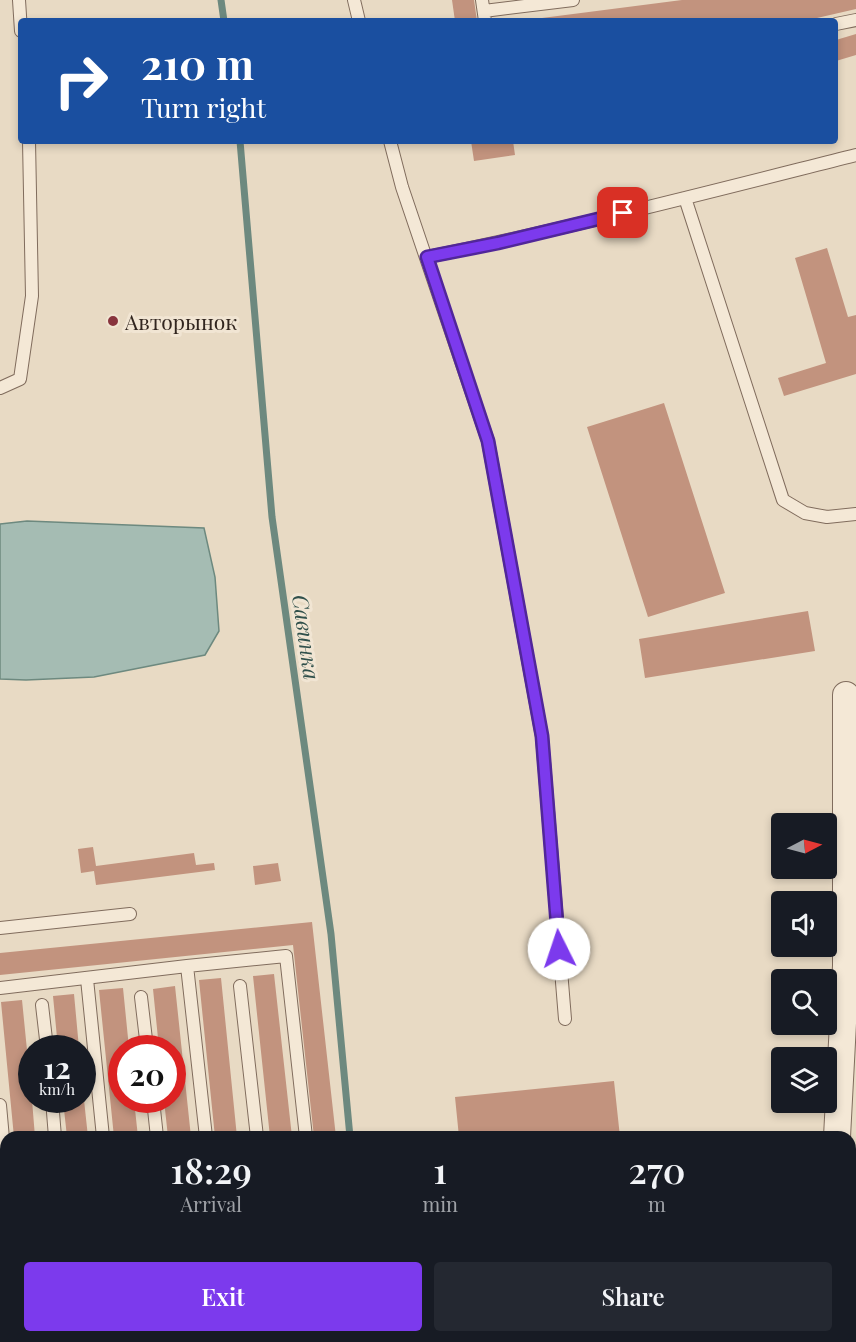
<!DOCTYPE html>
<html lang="en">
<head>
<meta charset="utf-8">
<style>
	:root { --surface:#171b24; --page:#242831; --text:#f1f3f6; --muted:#9ea1a6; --accent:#7c3aed }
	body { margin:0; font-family:"Playfair Display",serif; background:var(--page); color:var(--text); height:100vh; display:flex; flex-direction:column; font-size:22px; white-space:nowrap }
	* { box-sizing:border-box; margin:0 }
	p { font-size:20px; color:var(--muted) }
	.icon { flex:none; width:33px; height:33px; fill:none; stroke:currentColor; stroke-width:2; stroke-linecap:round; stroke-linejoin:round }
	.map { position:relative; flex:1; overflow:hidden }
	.sheet { position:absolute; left:0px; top:1131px; width:856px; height:212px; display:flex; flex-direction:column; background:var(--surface); border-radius:18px 18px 0 0; box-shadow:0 3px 9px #0003 }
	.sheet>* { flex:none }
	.banner { position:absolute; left:18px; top:18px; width:820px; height:126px; border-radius:6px; box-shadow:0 3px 9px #0003; background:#1a4fa0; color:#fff; overflow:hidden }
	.needle { width:39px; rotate:84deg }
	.fabs { position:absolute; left:771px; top:813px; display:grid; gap:12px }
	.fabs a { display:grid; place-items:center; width:66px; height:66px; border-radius:6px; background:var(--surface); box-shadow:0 3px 9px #0003; font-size:30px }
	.speed { position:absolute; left:18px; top:1035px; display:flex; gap:12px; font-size:30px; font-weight:700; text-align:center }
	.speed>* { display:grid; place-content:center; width:78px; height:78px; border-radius:50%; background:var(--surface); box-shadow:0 3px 9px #0003; line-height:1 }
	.speed small { font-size:15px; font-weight:400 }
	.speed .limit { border:9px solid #d22; background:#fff; color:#111 }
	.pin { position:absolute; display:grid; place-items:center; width:51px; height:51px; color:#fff; margin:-26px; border-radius:12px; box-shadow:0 3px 9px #0006 }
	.me { position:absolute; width:66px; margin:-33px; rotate:356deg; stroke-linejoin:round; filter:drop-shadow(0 0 4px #0008) }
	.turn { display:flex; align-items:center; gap:21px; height:126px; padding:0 24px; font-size:27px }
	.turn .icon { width:78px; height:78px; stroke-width:2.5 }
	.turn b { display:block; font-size:42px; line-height:51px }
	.eta { display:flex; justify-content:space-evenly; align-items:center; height:102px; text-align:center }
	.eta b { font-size:36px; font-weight:600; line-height:42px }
	.cta { display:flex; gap:12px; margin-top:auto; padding:12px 24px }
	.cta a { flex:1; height:69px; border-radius:6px; background:var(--accent); color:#fff; font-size:24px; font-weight:600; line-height:69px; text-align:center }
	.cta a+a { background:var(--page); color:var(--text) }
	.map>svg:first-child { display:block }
	.water { fill:#a5bcb3; stroke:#6d897f; stroke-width:1.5 }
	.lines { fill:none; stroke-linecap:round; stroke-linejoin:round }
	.stream { stroke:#6d897f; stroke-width:7 }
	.building { fill:#c2937e }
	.lane-casing { stroke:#806c5d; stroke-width:14 }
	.street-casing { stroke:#806c5d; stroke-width:28 }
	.lane { stroke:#f4e8d6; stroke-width:12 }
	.street { stroke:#f4e8d6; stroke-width:26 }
	.route-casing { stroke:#51269a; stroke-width:15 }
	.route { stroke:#7c3aed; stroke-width:10 }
	.poi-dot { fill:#88343d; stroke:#f1e5d3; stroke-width:2 }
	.labels { text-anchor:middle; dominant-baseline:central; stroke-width:6; stroke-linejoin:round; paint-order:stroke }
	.poi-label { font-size:21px; fill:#32261f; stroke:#f1e5d3; text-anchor:start }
	.water-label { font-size:22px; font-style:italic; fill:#30504b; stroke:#f1e5d3 }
</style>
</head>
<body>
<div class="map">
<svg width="856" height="1342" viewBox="0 0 856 1342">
	<rect width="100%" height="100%" fill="#e8dac4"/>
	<!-- water -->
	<path class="water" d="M 27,521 L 204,528 L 215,577 L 219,631 L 205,655 L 94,677 L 26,680 L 0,679 L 0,524 Z"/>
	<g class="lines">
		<!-- stream -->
		<path class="stream" d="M 221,0 L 224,21
			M 240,141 L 272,517 L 331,934 L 350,1137
			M 368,1336 L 369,1342"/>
	</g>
	<!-- building -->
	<path class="building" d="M 452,0 L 474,0 L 477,21 L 455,21 Z
		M 682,0 L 856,0 L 856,9 L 804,21 L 543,21 L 542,18 Z
		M 856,34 L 856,55 L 836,61 L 836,40 Z
		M 471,141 L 513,141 L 515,155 L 474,161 Z
		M 827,248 L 848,317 L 856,315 L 856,374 L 784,396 L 778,378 L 826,363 L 795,258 Z
		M 664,403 L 725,593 L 648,617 L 587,427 Z
		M 808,611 L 815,651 L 645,678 L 639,639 Z
		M 93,847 L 96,866 L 194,853 L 196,865 L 214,863 L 215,870 L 96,885 L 94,871 L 81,873 L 78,849 Z
		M 278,863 L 281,881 L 255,885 L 253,866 Z
		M 312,922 L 336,1137 L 314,1137 L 293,945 L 0,975 L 0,953 Z
		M 274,974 L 292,1137 L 270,1137 L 253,976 Z
		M 221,978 L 237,1137 L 215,1137 L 199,980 Z
		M 175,986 L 191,1137 L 168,1137 L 164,1100 L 172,1100 L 172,1048 L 159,1048 L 153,989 Z
		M 123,988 L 129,1048 L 122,1048 L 122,1100 L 134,1100 L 138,1137 L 114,1137 L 99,990 Z
		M 74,994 L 79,1048 L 58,1048 L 53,996 Z
		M 22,1000 L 32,1100 L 35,1137 L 14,1137 L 1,1002 Z
		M 614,1081 L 620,1137 L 459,1137 L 455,1097 Z
		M 63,1100 L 84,1100 L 88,1137 L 67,1137 Z
		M 0,1257 L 2,1257 L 4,1283 L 0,1284 Z
		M 6,1303 L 6,1328 L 0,1329 L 0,1304 Z
		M 850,1317 L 856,1317 L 856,1342 L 843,1342 L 843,1336 L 850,1336 Z
		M 93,1336 L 286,1336 L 286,1338 L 251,1342 L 58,1342 L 57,1340 Z
		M 759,1336 L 786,1336 L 786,1342 L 759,1342 Z"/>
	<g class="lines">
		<defs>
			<path id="lane" d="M 19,0 L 21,31
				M 354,0 L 359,21
				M 482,0 L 485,21
				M 484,11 L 573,0
				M 836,24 L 856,20
				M 390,141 L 402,187 L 488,441 L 542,737 L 565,1019
				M 685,198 L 783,500 L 805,513 L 827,517 L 856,514
				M 427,257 C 571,228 713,191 856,155
				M 0,388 L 20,379 L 32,296 L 29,141
				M 0,928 L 130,914
				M 187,966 L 206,1137
				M 87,979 L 103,1137
				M 240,986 L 257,1137
				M 0,988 L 187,966 L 286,956 L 306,1137
				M 141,997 L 147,1048
				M 42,1005 L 47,1048
				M 52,1100 L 55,1137
				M 153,1100 L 157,1137
				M 0,1105 L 6,1172
				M 0,1293 L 6,1293"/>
			<path id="street" d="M 837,1137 L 846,966 L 846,695
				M 850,1234 L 856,1234
				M 817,1342 L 818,1336"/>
		</defs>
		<!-- lane casing -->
		<use href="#lane" class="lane-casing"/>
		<!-- street casing -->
		<use href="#street" class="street-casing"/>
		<!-- lane -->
		<use href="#lane" class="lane"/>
		<!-- street -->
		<use href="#street" class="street"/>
	</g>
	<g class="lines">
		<defs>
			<path id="route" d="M 559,949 L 542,736 L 488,441 L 427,257 L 498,243 L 623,213"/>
		</defs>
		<!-- route casing -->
		<use href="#route" class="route-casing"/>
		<!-- route -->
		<use href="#route" class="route"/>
	</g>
	<!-- markers -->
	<circle class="poi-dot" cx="113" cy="321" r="6"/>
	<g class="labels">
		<!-- poi labels -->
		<g class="poi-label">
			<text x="125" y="321">Авторынок</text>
		</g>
		<!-- water labels -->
		<g class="water-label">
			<text transform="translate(307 637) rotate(82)">Савинка</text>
		</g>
	</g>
</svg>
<div class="fabs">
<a><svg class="needle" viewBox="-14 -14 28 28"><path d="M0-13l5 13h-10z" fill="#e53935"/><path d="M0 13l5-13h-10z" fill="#9ea1a6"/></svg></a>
<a><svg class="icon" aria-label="sound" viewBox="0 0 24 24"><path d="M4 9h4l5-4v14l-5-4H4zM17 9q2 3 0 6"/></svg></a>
<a><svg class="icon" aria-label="search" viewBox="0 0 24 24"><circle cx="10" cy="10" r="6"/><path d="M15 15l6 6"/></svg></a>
<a><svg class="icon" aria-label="layers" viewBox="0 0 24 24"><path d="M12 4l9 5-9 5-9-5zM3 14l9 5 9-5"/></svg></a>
</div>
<div class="speed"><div>12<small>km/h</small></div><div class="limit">20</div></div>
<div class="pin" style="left:623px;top:213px;background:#d93025"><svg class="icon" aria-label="arrive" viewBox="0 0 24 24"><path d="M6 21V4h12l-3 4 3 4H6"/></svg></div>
<svg class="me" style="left:559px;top:949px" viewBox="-20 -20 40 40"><circle r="19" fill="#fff"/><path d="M0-13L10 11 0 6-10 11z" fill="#7c3aed"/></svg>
<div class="banner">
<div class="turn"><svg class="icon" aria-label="right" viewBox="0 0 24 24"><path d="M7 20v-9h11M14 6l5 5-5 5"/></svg><div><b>210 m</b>Turn right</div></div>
</div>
<section class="sheet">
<div class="eta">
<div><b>18:29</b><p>Arrival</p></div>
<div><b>1</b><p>min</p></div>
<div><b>270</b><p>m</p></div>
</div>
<div class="cta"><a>Exit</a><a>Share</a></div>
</section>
</div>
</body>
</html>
